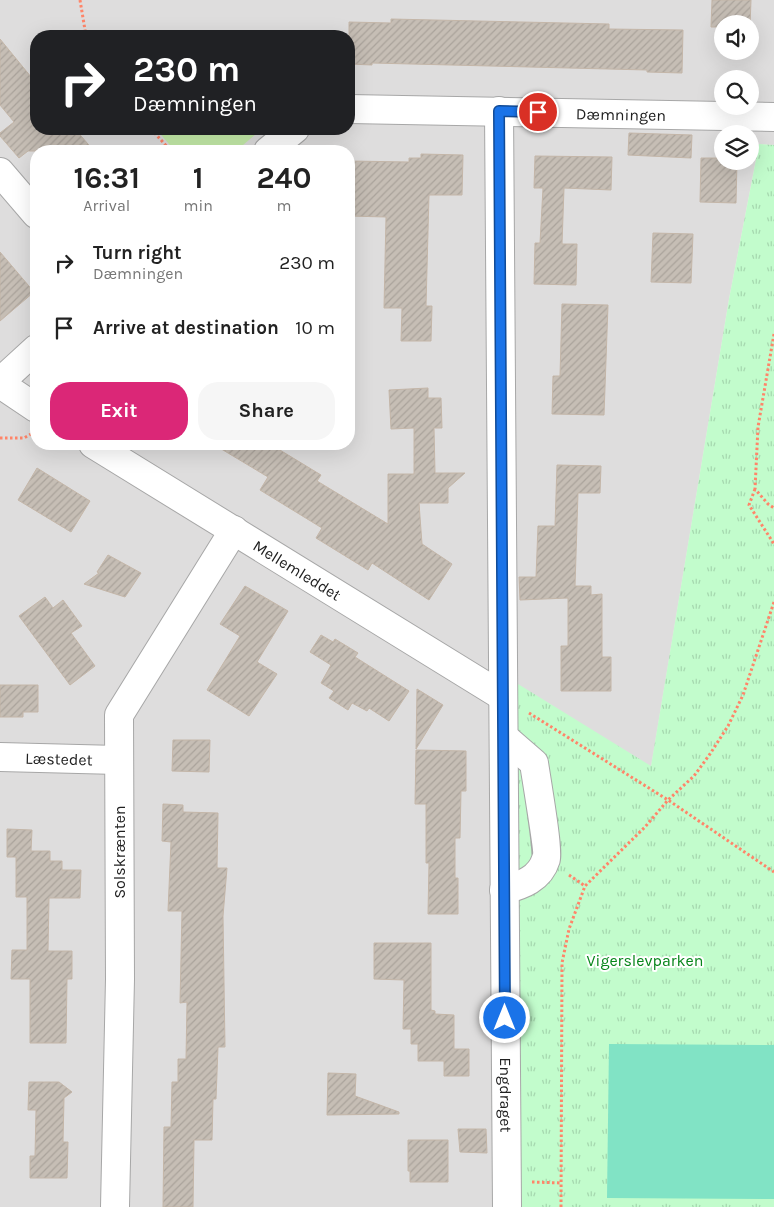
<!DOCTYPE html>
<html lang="en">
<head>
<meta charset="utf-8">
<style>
	:root { --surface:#fff; --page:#f6f6f6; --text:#222; --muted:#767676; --accent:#db2777 }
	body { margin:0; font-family:Karla,sans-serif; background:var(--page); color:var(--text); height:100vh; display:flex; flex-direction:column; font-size:19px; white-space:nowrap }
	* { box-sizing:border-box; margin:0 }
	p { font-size:16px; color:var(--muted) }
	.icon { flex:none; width:28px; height:28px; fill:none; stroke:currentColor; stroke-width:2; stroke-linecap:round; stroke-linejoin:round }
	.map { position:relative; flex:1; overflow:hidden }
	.sheet { position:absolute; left:30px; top:145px; width:325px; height:305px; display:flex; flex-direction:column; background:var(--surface); border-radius:20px; box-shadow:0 5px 20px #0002 }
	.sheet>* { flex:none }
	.guide { position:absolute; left:30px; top:30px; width:325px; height:105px; border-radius:20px; box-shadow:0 5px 20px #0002; background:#202124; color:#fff; overflow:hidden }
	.buttons { position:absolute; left:714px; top:15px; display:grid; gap:10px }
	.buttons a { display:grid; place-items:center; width:45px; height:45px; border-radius:50%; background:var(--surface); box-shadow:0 5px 20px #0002; font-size:25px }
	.pin { position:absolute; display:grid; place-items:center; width:42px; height:42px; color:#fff; margin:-21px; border:2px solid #fff; border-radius:50%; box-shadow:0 1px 5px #0007 }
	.me { position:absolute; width:55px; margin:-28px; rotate:0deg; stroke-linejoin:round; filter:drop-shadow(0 0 4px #0008) }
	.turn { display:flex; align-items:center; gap:18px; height:105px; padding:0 20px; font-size:22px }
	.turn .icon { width:65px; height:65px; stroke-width:2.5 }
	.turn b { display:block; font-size:35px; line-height:42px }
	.eta { display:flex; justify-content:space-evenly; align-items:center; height:85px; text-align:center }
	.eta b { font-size:30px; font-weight:700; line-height:35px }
	.button { display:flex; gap:10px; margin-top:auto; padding:10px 20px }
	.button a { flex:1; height:58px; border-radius:20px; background:var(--accent); color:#fff; font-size:20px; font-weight:700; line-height:58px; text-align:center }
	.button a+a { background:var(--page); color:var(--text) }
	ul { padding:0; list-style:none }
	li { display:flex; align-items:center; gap:15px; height:65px; padding:0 20px }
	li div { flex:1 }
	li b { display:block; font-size:19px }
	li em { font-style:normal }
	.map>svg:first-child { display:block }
	.residential { fill:#dedddd; fill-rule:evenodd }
	.grass { fill:#c6edaa }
	.park { fill:url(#park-tufts) }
	.pitch { fill:#81e3c5 }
	.building { fill:url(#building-hatch); stroke:#c4b6a8 }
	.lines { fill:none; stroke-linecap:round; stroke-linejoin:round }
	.minor-casing { stroke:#a7a7a7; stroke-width:30 }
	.path { stroke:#ff8569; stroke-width:3; stroke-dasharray:2.5 2.5; stroke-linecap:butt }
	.minor { stroke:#fff; stroke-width:28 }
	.route-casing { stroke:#114b97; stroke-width:12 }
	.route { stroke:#1a73e8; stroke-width:9 }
	.labels { text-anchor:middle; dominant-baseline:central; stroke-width:4; stroke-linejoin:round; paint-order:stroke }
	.street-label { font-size:16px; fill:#202020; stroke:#fff }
	.park-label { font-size:16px; fill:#07861b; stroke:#fff }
</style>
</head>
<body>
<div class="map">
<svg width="774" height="1207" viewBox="0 0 774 1207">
	<defs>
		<pattern id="park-tufts" width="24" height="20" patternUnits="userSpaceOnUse" patternTransform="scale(1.25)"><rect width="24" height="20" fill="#c2fccc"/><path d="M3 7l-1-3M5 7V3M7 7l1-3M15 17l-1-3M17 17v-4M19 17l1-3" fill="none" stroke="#a6d8af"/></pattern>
		<pattern id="building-hatch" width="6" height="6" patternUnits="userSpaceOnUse" patternTransform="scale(1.25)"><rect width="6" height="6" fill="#c6beb5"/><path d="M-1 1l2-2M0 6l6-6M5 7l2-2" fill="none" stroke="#aaa39b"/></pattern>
	</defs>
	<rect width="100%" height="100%" fill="#f1eee6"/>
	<!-- residential -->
	<path class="residential" d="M 0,0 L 774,0 L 774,145 L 759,144 L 729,299 L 651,767 L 518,685 L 515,726 L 516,1207 L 0,1207 ZM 722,24 L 750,24 L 750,51 L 722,51 ZM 36,36 L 349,36 L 349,129 L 36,129 ZM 722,79 L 750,79 L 750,106 L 722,106 ZM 722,134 L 750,134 L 750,161 L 722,161 ZM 36,151 L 349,151 L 349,444 L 36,444 Z"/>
	<!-- grass -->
	<path class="grass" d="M 156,129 L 262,129 L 236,151 L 175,151 Z"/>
	<!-- park -->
	<path class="park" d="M 759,144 L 774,145 L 774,1207 L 516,1207 L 515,726 L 518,684 L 651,766 L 729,299 Z"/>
	<!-- pitch -->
	<path class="pitch" d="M 609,1044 L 774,1045 L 774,1199 L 607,1198 Z"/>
	<!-- building -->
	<path class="building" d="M 712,0 L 751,0 L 750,26 L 750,24 L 722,24 L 722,27 L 711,27 Z
		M 391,19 L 609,24 L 609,29 L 683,30 L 682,73 L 647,72 L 647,70 L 372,63 L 372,65 L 349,64 L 349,22 L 391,23 Z
		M 0,39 L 36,83 L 36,129 L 75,129 L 94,151 L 28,151 L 19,158 L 0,136 L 0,133 L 14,122 L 0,105 Z
		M 629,133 L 692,135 L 691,158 L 628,155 Z
		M 421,154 L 463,155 L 462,195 L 429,195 L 426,306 L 432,306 L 431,341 L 401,341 L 402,308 L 384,308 L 386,217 L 349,216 L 349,161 L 409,162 L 409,158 L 421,158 Z
		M 535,156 L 612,157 L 611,190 L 564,188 L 562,244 L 577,244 L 576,285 L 534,284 L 535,243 L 540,243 L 543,188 L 534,188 Z
		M 701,158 L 722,158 L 722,161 L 737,161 L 736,203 L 700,202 Z
		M 653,233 L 693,234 L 691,283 L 651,282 Z
		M 0,252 L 34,292 L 0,321 Z
		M 562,304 L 608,305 L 604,415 L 552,414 L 553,376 L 560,376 Z
		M 428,388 L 428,398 L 441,398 L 442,428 L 434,428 L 435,473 L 465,473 L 448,488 L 448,503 L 419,503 L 422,544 L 452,564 L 429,600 L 372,563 L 368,570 L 316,538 L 322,528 L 260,490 L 268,477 L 213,444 L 270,444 L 321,475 L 317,481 L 388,524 L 388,474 L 414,474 L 414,428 L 391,429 L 389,390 Z
		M 557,465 L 601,466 L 600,493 L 578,493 L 575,586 L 591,586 L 591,595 L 602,594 L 602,657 L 611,657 L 611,691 L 561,691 L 561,646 L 568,646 L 568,598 L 520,600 L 519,577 L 536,577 L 538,526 L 555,526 Z
		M 37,468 L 90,501 L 71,532 L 18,500 Z
		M 108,555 L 141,573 L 125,597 L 84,584 L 99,573 L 97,572 Z
		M 245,586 L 288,611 L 257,662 L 277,674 L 249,716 L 207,690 L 240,636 L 220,624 Z
		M 45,597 L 53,608 L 63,600 L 82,626 L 71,633 L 95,666 L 70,685 L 19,616 Z
		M 321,635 L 333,642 L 335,639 L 358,653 L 355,657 L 409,691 L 389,721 L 369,708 L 367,711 L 352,703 L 348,710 L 329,698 L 334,691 L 321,683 L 331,665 L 310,652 Z
		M 0,685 L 38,685 L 38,712 L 23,712 L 23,717 L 0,717 Z
		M 417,689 L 443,705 L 416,749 Z
		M 173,740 L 210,740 L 209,772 L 172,771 Z
		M 416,750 L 466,751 L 466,791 L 461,791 L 460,838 L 455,838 L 455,878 L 458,878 L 458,914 L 428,914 L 429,863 L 426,863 L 426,804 L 415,804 Z
		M 163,804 L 183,805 L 183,812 L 218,813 L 217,868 L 227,868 L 223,916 L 225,1047 L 218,1047 L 216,1099 L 213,1099 L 212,1140 L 194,1140 L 193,1207 L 163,1207 L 164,1127 L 171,1127 L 172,1082 L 178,1082 L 178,1059 L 186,1059 L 187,1002 L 180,1003 L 182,911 L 168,911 L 171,842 L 162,841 Z
		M 7,829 L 32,830 L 31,851 L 50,851 L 50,861 L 62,861 L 62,870 L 81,870 L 80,898 L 49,898 L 48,951 L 72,951 L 72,979 L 67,979 L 66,1043 L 30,1043 L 30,979 L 11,979 L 12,950 L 27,950 L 27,897 L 16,897 L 16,857 L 7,857 Z
		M 374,943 L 431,943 L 431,1010 L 435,1011 L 435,1014 L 454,1015 L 454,1049 L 469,1049 L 469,1076 L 444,1076 L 444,1061 L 418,1061 L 418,1044 L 411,1044 L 411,1029 L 403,1029 L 404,980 L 374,979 Z
		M 328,1073 L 356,1074 L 355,1096 L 399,1112 L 399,1114 L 327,1115 Z
		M 29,1082 L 59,1082 L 72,1092 L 64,1098 L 63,1142 L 68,1142 L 67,1178 L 30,1178 L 30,1156 L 35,1156 L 36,1110 L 28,1110 Z
		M 458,1129 L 486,1129 L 487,1153 L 460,1152 Z
		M 408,1140 L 448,1140 L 448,1182 L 410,1182 L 410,1171 L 408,1171 Z"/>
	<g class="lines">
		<defs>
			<g id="minor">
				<path id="s1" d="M 349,109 L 774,117"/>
				<path id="s2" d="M 499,111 L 507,1207"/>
				<path d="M 268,151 L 295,129"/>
				<path d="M 0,172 L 36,214"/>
				<path d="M 0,382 L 36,349"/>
				<path d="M 0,384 L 36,408"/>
				<path id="s3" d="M 93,444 L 502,696"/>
				<path d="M 504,737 L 534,763 C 536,777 549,852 546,859 C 540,879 522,885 504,890"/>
				<path id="s4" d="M 0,757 L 118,760"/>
				<path d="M 115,1207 L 120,979 L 119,715 L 234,530"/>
			</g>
		</defs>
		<!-- minor casing -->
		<use href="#minor" class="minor-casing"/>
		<!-- path -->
		<path class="path" d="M 80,0 L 86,36
			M 151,129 L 171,151
			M 774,334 L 758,427 L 755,489 L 768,504 L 774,508
			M 0,438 L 24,438 L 31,434
			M 755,489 L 749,505 L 774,544
			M 529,713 L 668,800 L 774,872
			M 569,875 L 585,886
			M 532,1182 L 561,1183
			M 561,1207 L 562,963 L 569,929 L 585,886 L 645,827 L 668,800 L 694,776 L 710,754 L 728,726 L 743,695 L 774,602"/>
		<!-- minor -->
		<use href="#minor" class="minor"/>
	</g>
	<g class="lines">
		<defs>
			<path id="route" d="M 505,1018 L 499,111 L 538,112"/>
		</defs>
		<!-- route casing -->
		<use href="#route" class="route-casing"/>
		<!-- route -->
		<use href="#route" class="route"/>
	</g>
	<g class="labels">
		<!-- street labels -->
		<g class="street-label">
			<text stroke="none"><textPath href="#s1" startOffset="272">Dæmningen</textPath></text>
			<text stroke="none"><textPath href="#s3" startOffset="240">Mellemleddet</textPath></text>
			<text stroke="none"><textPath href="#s4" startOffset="59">Læstedet</textPath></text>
			<text transform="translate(119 852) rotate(-90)">Solskrænten</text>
			<text stroke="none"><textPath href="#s2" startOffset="984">Engdraget</textPath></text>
		</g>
		<!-- park labels -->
		<g class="park-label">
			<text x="645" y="960">Vigerslevparken</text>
		</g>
	</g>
</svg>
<div class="buttons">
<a><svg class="icon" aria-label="sound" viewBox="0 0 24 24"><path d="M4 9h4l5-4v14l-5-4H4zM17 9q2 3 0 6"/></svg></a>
<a><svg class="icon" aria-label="search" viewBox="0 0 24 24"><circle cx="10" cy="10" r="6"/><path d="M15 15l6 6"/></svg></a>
<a><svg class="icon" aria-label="layers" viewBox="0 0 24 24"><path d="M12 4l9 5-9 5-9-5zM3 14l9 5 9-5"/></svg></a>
</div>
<div class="pin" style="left:538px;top:112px;background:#d93025"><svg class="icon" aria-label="arrive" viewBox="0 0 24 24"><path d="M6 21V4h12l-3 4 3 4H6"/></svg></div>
<svg class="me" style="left:505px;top:1018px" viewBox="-20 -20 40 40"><circle r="17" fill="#1a73e8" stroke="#fff" stroke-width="3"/><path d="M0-11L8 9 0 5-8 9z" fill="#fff"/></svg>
<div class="guide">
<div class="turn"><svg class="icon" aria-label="right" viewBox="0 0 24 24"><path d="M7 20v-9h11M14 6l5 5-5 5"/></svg><div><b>230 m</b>Dæmningen</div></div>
</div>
<section class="sheet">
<div class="eta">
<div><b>16:31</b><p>Arrival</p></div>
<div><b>1</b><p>min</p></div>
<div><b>240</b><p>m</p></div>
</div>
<ul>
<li><svg class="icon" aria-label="right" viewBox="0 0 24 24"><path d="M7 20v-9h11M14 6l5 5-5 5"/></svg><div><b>Turn right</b><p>Dæmningen</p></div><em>230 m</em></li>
<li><svg class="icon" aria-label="arrive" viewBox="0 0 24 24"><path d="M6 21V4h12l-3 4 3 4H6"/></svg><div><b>Arrive at destination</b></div><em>10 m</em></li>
</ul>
<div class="button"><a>Exit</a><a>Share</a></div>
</section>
</div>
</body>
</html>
